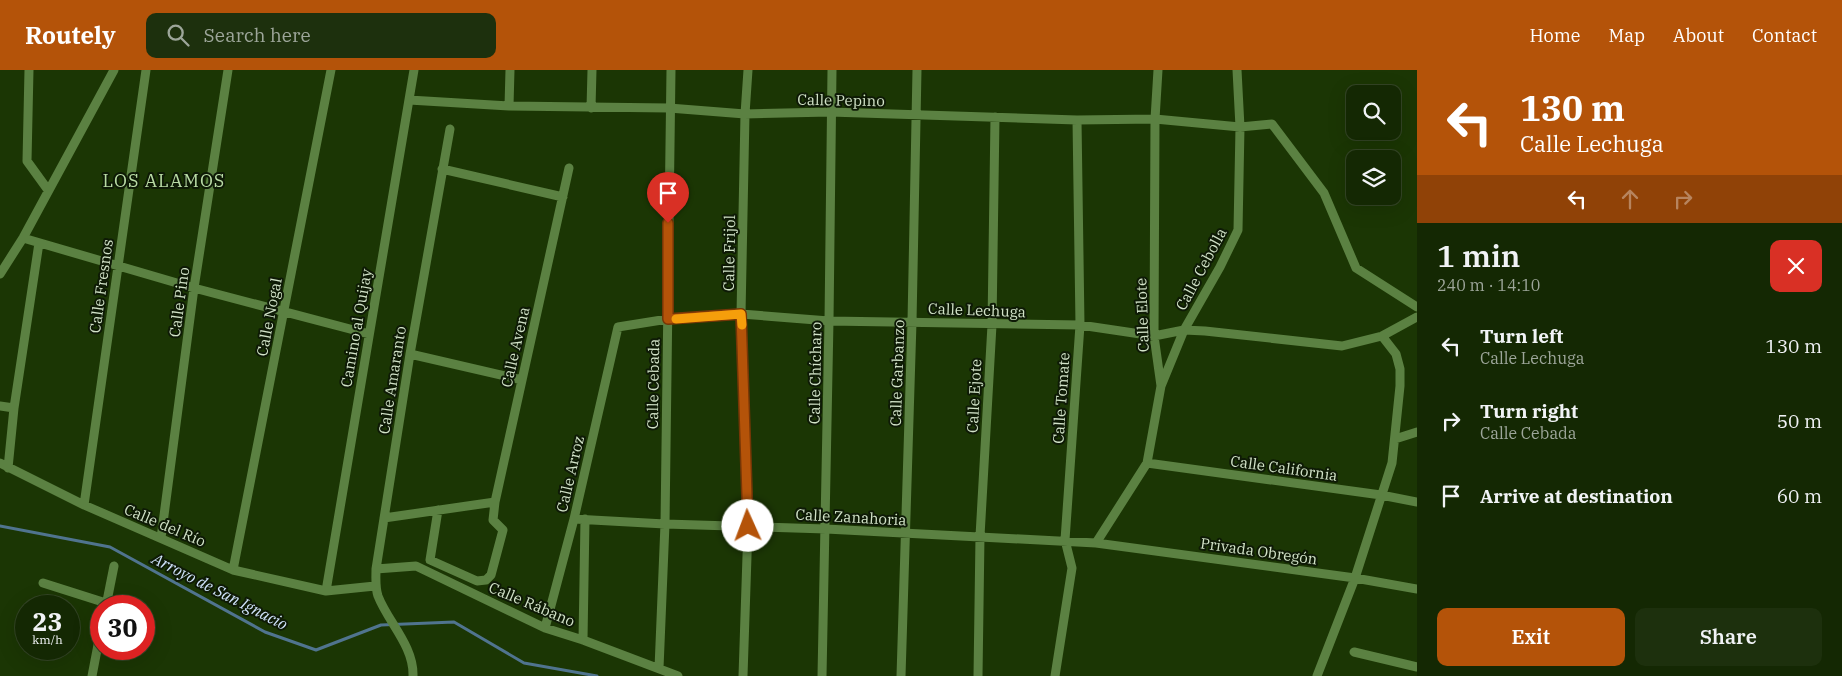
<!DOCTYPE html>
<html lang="en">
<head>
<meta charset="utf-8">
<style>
	:root { --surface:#142803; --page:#1d300d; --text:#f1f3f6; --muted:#9da69a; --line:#334425; --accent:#b45309 }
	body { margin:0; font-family:"IBM Plex Serif",serif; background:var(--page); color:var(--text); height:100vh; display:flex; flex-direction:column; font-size:19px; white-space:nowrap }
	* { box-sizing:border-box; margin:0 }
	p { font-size:16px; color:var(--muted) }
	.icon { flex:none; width:28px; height:28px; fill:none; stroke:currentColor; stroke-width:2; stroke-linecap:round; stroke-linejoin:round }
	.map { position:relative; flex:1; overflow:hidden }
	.details { display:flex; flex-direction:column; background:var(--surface); width:425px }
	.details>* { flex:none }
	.top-card { background:#b45309; color:#fff; overflow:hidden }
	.buttons { position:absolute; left:1346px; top:15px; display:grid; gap:10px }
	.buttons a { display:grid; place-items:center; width:55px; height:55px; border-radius:10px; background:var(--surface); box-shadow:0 5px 20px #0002,0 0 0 1px var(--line); font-size:25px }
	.speed { position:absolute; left:15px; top:525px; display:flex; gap:10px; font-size:25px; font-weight:700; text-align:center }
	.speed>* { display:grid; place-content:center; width:65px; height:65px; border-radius:50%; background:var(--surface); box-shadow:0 5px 20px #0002,0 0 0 1px var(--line); line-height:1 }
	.speed small { font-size:12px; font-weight:400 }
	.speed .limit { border:8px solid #d22; background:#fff; color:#111 }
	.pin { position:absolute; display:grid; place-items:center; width:42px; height:42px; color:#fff; margin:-51px -21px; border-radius:50% 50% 50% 0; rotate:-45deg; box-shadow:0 0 5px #0007 }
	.pin .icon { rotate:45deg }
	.me { position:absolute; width:55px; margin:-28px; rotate:358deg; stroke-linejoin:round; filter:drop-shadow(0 0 4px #0008) }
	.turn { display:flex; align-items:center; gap:18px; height:105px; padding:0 20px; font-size:22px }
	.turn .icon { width:65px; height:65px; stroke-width:2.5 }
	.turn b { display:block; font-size:35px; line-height:42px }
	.lanes { display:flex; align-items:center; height:48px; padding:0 20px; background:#0003; justify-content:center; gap:25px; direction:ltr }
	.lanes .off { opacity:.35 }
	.round { display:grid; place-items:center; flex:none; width:52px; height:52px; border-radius:10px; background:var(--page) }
	.headline { display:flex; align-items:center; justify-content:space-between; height:85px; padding:0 20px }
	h1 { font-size:30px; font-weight:600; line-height:38px }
	.primary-button { display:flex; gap:10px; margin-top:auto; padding:10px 20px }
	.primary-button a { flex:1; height:58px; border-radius:10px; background:var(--accent); color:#fff; font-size:20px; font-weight:600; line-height:58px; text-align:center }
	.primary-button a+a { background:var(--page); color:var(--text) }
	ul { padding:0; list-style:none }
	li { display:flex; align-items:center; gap:15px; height:75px; padding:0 20px }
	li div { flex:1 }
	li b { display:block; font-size:19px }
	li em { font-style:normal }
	header { display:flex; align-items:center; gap:30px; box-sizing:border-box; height:70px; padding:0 25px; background:var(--accent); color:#fff }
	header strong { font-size:24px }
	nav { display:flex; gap:28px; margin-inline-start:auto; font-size:18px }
	.search { width:350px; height:45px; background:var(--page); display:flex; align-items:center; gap:12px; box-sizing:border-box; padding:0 18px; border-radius:10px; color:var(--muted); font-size:19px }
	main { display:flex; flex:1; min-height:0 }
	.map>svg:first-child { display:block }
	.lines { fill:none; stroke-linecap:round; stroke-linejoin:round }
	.stream { stroke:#50748f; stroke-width:3 }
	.minor { stroke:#5b8142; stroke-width:9 }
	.route-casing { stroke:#753606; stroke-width:12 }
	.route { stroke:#b45309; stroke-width:9 }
	.slow { stroke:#f59e0b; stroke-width:9 }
	.labels { text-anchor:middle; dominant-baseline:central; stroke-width:4; stroke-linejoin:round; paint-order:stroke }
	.street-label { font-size:15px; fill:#d2e3c8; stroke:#0e1a06 }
	.water-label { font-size:16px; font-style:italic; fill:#d0e3fb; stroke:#0e1a06 }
	.quarter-label { font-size:18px; letter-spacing:1px; fill:#b9dba5; stroke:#0e1a06 }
</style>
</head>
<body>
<header>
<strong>Routely</strong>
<div class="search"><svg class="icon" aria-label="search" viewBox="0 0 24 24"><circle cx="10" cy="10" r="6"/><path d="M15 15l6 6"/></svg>Search here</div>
<nav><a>Home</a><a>Map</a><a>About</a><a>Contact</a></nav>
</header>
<main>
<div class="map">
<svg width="1417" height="606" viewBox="0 0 1417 606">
	<rect width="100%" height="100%" fill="#1b3604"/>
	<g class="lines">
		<!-- stream -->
		<path class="stream" d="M 0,456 L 110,477 L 265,562 L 316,580 L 381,555 L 454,552 L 524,593 L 597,606"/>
		<!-- minor -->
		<path class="minor" d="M 29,0 L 27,91 L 48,120
			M 409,30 L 509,36 L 669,38 L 745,44 L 830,42 L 1077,50 L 1155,49 L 1240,57 L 1272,54 L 1324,123 L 1356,198 L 1417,237
			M 509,36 L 510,0
			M 591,38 L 592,0
			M 442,99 L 563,127
			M 23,168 L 194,218 L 369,264
			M 0,204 L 23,168 L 114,0
			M 410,284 L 522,310
			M 1161,316 L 1184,260 L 1220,197 L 1238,160 L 1240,57 L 1237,0
			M 0,336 L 14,338
			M 1395,369 L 1417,362
			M 0,393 L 84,435 L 233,500 L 326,521 L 375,516
			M 1147,393 L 1381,425 L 1417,432
			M 8,398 L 14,338 L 39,173
			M 84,435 L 146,0
			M 438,440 L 430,490 L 477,511 L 486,510 L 491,505 L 503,460 L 493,450 L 495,432 L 569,98
			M 384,448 L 495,432
			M 574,449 L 665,454 L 826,459 L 1096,473 L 1355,508 L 1417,519
			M 161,468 L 194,218 L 228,0
			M 1096,473 L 1147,393 L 1161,316 L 1154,266 L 1155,49 L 1158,0
			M 376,499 L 416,496 L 545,558 L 583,570 L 678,606
			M 233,500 L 331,0
			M 43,513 L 106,533
			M 326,521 L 414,0
			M 106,536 L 114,496
			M 545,558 L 574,449 L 618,257 L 668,249 L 741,244 L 829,251 L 1080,255 L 1154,266 L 1184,260 L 1205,261 L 1342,276 L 1382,266 L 1417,247
			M 583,570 L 585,449
			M 1354,582 L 1417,597
			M 659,598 L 665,454 L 671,0
			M 92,606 L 101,559
			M 413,606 C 414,576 388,552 378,526 C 375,517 376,508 376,499 L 410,284 L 450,59
			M 743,606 L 748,456 L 741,244 L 745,44 L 748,0
			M 822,606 L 829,251 L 832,0
			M 901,606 L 912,252 L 917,0
			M 978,606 L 980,466 L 992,255 L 995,47
			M 1055,606 L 1072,498 L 1065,470 L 1080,255 L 1077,50
			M 1317,606 L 1355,508 L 1392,393 L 1400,316 L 1400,299 L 1396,284 L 1382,266"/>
	</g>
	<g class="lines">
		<defs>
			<path id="route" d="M 668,153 L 668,249 L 741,244 L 748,456"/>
		</defs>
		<!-- route casing -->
		<use href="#route" class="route-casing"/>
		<!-- route -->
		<use href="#route" class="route"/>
		<!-- slow -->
		<path class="slow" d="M 676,249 L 741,244 L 742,255"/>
	</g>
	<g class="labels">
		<!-- street labels -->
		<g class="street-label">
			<text transform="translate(841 30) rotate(1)">Calle Pepino</text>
			<text transform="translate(729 183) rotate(-89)">Calle Frijol</text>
			<text transform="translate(1201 199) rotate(-62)">Calle Cebolla</text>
			<text transform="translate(101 216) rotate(-82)">Calle Fresnos</text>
			<text transform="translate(179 232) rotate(-82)">Calle Pino</text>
			<text transform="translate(977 240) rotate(2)">Calle Lechuga</text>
			<text transform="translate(1142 245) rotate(-92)">Calle Elote</text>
			<text transform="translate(269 247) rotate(-79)">Calle Nogal</text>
			<text transform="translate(356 258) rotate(-80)">Camino al Quijay</text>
			<text transform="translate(515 277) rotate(-77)">Calle Avena</text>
			<text transform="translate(815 303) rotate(-89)">Calle Chícharo</text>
			<text transform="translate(897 303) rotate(-88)">Calle Garbanzo</text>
			<text transform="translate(392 310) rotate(-81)">Calle Amaranto</text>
			<text transform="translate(653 314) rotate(-89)">Calle Cebada</text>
			<text transform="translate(974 326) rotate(-87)">Calle Ejote</text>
			<text transform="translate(1061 328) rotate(-86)">Calle Tomate</text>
			<text transform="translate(1284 398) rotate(8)">Calle California</text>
			<text transform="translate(570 404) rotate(-77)">Calle Arroz</text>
			<text transform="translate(851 447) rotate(3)">Calle Zanahoria</text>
			<text transform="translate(165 455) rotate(23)">Calle del Río</text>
			<text transform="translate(1259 481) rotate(8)">Privada Obregón</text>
			<text transform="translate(532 534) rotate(23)">Calle Rábano</text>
		</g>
		<!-- water labels -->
		<g class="water-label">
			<text transform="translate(220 521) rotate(27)">Arroyo de San Ignacio</text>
		</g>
		<!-- quarter labels -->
		<g class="quarter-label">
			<text x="164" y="110">LOS ALAMOS</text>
		</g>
	</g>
</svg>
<div class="buttons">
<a><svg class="icon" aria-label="search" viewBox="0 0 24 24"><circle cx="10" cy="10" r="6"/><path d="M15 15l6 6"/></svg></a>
<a><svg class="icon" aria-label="layers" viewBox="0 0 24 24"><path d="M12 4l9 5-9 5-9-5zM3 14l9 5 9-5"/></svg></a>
</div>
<div class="speed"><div>23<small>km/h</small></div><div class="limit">30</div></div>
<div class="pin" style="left:668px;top:153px;background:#d93025"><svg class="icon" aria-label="arrive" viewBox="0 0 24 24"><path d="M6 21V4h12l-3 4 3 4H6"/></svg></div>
<svg class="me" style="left:748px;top:456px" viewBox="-20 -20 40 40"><circle r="19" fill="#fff"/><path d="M0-13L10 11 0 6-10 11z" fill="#b45309"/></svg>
</div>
<section class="details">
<div class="top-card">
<div class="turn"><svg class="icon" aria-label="left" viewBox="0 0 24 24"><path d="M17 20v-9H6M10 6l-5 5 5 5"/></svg><div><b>130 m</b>Calle Lechuga</div></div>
<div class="lanes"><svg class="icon" aria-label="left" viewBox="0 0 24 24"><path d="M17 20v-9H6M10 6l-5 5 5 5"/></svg><svg class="icon off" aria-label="ahead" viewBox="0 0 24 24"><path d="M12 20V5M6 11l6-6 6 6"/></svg><svg class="icon off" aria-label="right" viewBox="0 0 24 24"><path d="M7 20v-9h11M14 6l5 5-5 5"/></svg></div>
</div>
<div class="headline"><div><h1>1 min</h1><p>240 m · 14:10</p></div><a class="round" style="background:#d93025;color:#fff"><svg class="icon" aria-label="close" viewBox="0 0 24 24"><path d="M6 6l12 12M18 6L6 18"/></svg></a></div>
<ul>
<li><svg class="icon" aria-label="left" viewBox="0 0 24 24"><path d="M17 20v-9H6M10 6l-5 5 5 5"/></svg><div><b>Turn left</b><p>Calle Lechuga</p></div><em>130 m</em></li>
<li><svg class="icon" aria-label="right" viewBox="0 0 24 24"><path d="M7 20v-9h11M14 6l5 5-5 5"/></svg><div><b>Turn right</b><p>Calle Cebada</p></div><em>50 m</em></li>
<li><svg class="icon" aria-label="arrive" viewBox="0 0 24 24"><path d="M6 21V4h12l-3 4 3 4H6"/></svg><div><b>Arrive at destination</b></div><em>60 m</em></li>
</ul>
<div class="primary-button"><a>Exit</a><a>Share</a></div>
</section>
</main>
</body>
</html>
